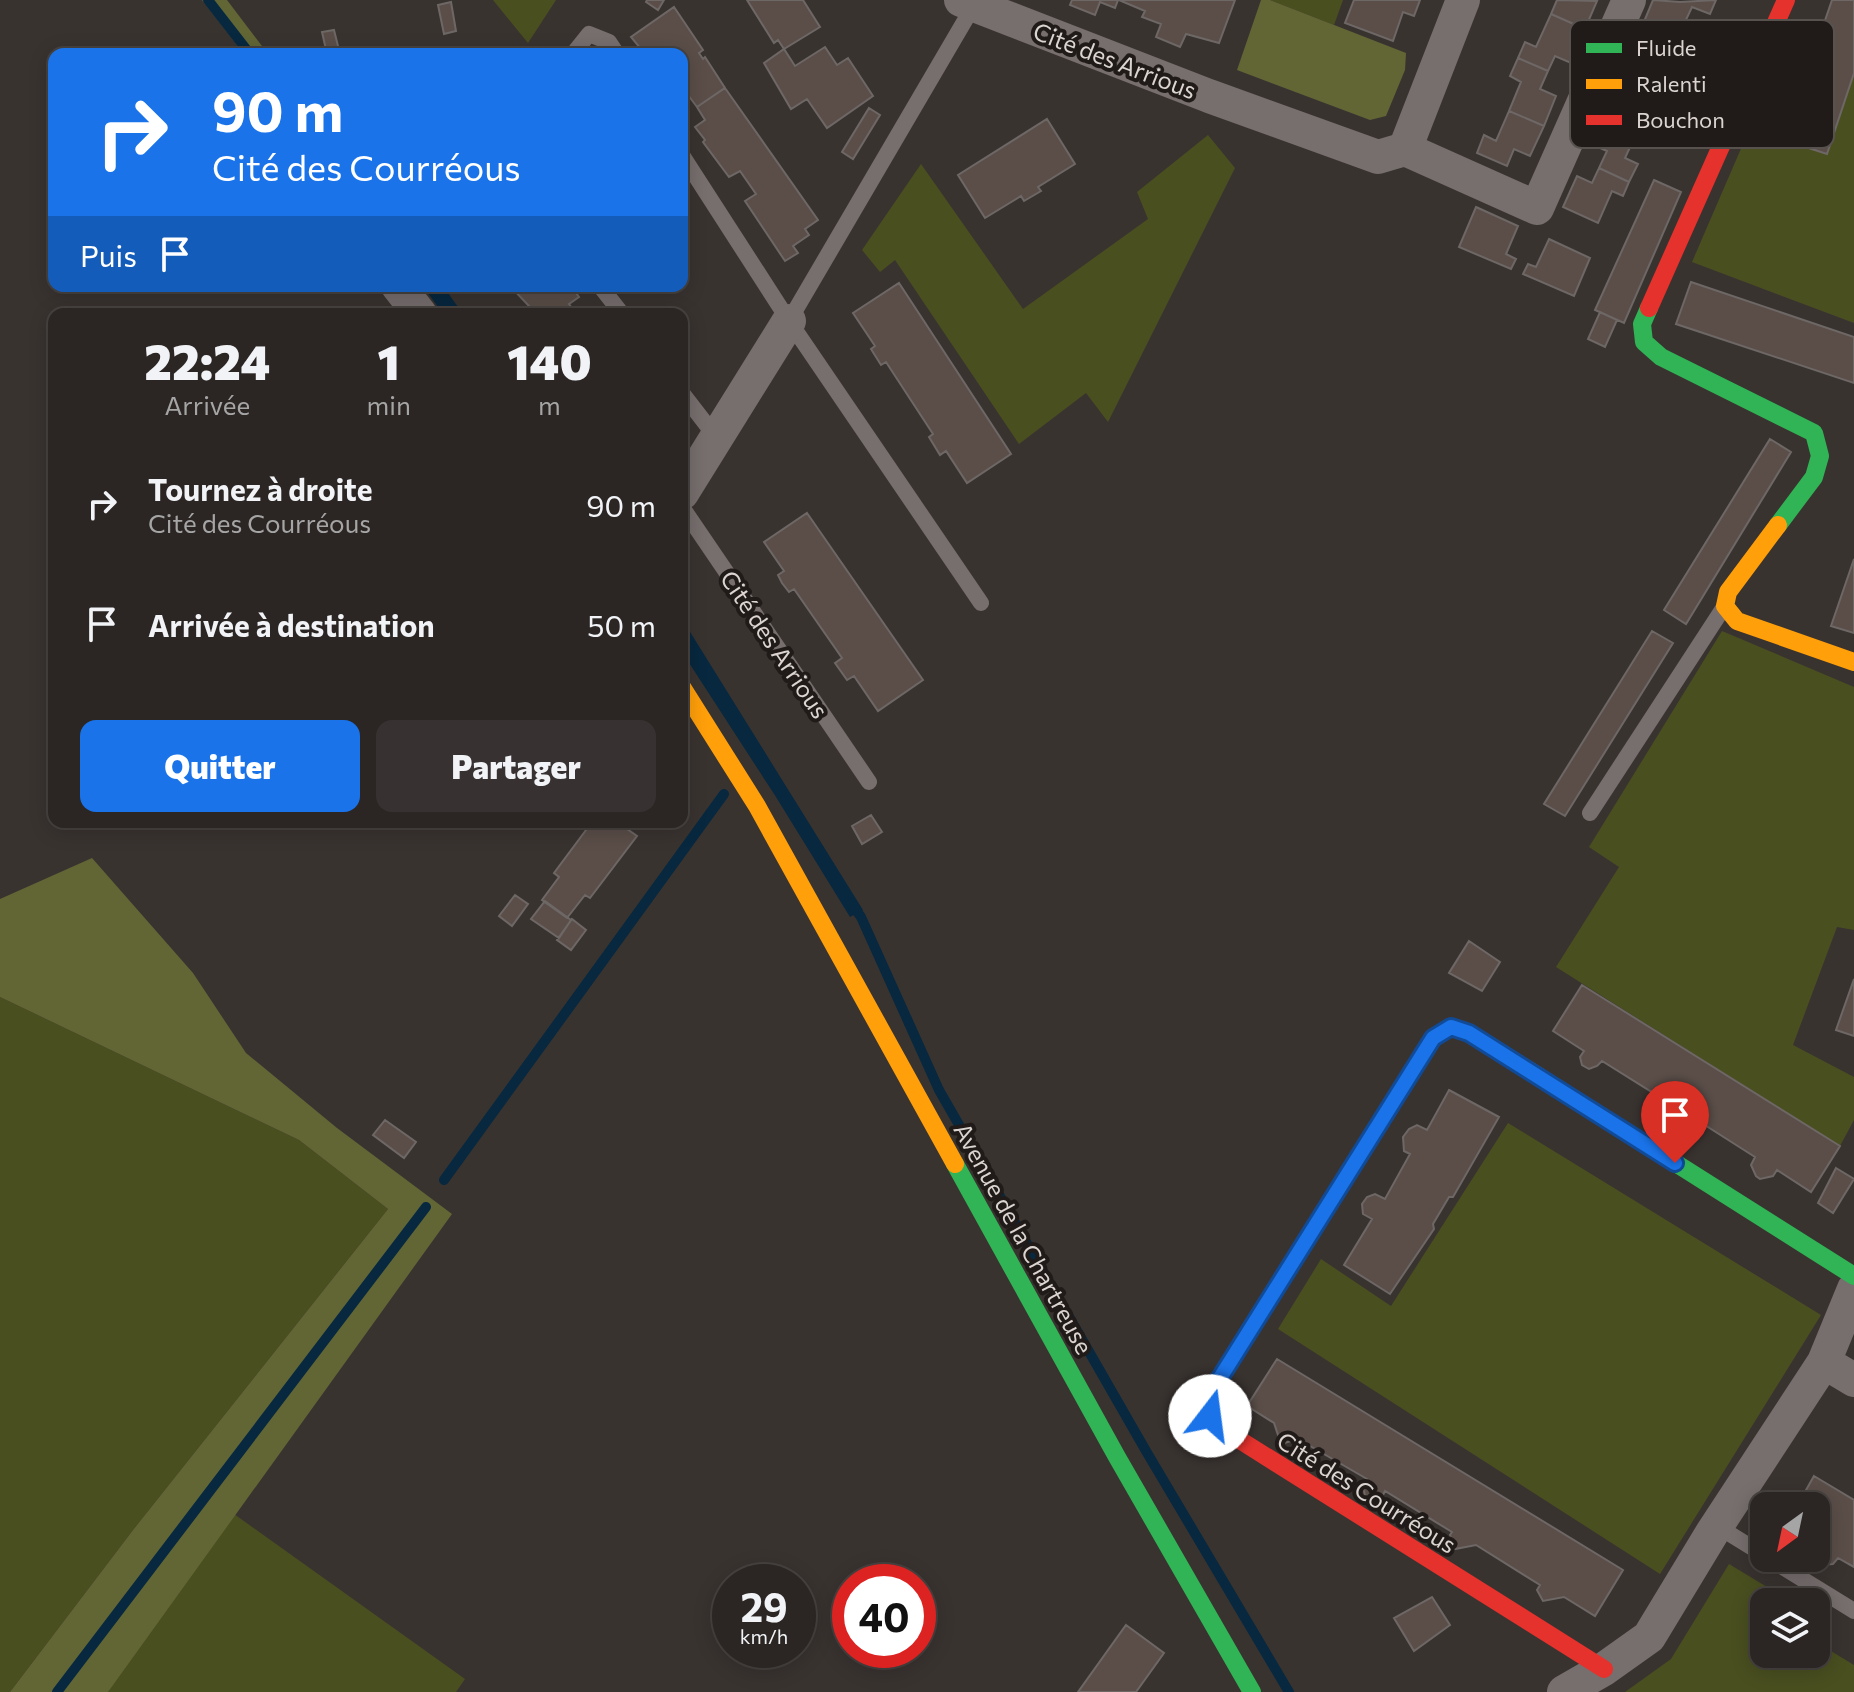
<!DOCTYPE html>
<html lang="fr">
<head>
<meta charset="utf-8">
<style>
	:root { --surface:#2b2624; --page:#373231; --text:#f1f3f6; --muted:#a6a5a6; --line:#474341; --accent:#1a73e8 }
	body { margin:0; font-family:Commissioner,sans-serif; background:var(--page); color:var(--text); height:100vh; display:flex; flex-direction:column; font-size:30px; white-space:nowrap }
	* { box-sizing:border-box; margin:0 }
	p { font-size:26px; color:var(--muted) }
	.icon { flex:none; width:44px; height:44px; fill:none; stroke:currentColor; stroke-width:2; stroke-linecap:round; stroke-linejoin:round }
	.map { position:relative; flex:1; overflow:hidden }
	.details { position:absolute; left:48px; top:308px; width:640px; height:520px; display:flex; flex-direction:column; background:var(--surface); border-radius:16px; box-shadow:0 4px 20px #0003,0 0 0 2px var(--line) }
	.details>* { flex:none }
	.hud { position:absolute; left:48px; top:48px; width:640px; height:244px; border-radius:16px; box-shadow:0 4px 20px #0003,0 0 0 2px var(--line); background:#1a73e8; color:#fff; overflow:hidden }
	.needle { width:52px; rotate:213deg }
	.buttons { position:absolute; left:1750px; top:1492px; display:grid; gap:16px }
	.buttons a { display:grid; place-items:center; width:80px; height:80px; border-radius:16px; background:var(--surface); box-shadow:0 4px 20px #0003,0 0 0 2px var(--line); font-size:40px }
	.speed { position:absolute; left:712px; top:1564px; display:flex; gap:16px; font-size:40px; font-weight:700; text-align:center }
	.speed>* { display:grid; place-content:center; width:104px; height:104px; border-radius:50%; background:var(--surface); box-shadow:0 4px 20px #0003,0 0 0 2px var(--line); line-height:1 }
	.speed small { font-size:20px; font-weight:400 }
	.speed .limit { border:12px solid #d22; background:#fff; color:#111 }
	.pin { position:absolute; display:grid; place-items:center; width:68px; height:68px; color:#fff; margin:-82px -34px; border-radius:50% 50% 50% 0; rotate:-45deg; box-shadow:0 0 8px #0007 }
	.pin .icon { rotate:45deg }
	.me { position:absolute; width:88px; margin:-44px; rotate:15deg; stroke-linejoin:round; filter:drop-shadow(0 0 6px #0008) }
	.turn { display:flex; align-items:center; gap:28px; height:168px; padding:0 32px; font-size:36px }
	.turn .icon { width:104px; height:104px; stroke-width:2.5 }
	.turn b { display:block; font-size:56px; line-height:68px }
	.then { display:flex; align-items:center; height:76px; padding:0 32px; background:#0003; gap:16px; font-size:30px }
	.eta { display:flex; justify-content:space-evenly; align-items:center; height:136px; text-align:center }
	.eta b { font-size:48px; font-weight:800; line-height:56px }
	.action { display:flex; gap:16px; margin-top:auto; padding:16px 32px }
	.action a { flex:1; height:92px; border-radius:16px; background:var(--accent); color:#fff; font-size:32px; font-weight:800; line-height:92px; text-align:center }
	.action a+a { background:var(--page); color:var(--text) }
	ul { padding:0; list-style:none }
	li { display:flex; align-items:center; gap:24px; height:120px; padding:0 32px }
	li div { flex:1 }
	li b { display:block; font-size:30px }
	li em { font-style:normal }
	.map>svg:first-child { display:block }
	.green { fill:#4a4f20 }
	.forest { fill:#626635 }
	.water { fill:#07283f }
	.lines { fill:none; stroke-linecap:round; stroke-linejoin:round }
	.stream { stroke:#07283f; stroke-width:10 }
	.building { fill:#5b4e49; stroke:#6d6765; stroke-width:2 }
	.lane { stroke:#776e6e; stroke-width:16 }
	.street { stroke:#776e6e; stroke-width:34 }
	.fast { stroke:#30b455; stroke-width:18 }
	.slow { stroke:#ff9f0a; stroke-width:18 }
	.jam { stroke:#e5322d; stroke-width:18 }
	.route-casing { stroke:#114b97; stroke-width:20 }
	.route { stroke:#1a73e8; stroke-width:14 }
	.labels { text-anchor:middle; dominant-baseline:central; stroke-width:8; stroke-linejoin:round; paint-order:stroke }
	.street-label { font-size:24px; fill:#dbd4d0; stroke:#201b18 }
	.key { fill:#201b18; stroke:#58524f; stroke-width:2 }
	.key-label { font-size:22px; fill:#dbd4d0 }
</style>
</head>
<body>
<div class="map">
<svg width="1854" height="1692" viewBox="0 0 1854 1692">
	<rect width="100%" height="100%" fill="#393330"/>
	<!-- green -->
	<path class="green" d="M 493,0 L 556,0 L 528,43 Z
		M 1270,0 L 1343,0 L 1334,25 Z
		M 1854,73 L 1854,323 L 1692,262 L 1749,130 L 1827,153 Z
		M 1208,135 L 1235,168 L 1108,422 L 1086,393 L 1019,444 L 895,260 L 880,272 L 862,250 L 921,164 L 1023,309 L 1148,219 L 1137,192 Z
		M 1722,631 L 1854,687 L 1854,930 L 1837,927 L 1793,1045 L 1854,1077 L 1854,1120 L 1840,1146 L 1556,967 L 1619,867 L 1589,847 Z
		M 0,997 L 299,1140 L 388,1209 L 133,1530 L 10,1692 L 0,1692 Z
		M 1508,1123 L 1821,1315 L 1660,1574 L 1278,1329 L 1321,1259 L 1391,1306 Z
		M 234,1514 L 465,1679 L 456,1692 L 105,1692 Z
		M 1729,1564 L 1772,1590 L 1762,1608 L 1764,1610 L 1764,1654 L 1816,1654 L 1816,1642 L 1854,1665 L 1854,1692 L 1625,1692 L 1671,1659 Z"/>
	<!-- forest -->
	<path class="forest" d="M 202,0 L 227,0 L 268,54 L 244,54 Z
		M 1261,0 L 1270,0 L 1406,53 L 1405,70 L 1386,116 L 1370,120 L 1237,70 Z
		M 92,858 L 193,973 L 246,1053 L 337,1128 L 452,1214 L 108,1692 L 10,1692 L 133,1530 L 388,1209 L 299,1140 L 0,997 L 0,899 Z"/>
	<!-- water -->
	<path class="water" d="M 423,286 L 443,286 L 463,314 L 443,314 Z
		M 682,619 L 863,910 L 850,917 L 776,797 L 682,652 Z"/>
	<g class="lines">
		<!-- stream -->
		<path class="stream" d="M 208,0 L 250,54
			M 851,903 L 861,917 L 939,1090 L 1146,1451 L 1289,1692
			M 444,1180 L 724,794
			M 57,1692 L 426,1207"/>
	</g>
	<!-- building -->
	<path class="building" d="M 647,0 L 664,0 L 658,10 L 646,2 Z
		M 747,0 L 803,0 L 820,27 L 784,49 L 778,40 L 774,43 Z
		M 1072,0 L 1118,0 L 1115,8 L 1100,2 L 1095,15 L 1070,5 Z
		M 1119,0 L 1235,0 L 1219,43 L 1186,34 L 1180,47 L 1156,37 L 1161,24 L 1142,17 L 1145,11 Z
		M 1354,0 L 1420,0 L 1414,16 L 1403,12 L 1393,41 L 1345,23 Z
		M 1557,0 L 1597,1 L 1585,29 L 1551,14 Z
		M 1653,0 L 1680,2 L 1716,0 L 1710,14 L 1692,7 L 1677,39 L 1643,24 Z
		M 1832,0 L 1854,0 L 1854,73 L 1827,154 L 1784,140 Z
		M 451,2 L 456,31 L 444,34 L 438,5 Z
		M 674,7 L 703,50 L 699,53 L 703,59 L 705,57 L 725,88 L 697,107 L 688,95 L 682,99 L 682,54 L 645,54 L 631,37 Z
		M 1551,14 L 1585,29 L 1571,63 L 1555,56 L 1548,71 L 1518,58 L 1525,42 L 1536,47 Z
		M 334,30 L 340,54 L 327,54 L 322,32 Z
		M 825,47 L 837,65 L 848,58 L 873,96 L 827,128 L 807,99 L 791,109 L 764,63 L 784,49 L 795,66 Z
		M 1518,58 L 1548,71 L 1540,89 L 1556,96 L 1544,126 L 1509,111 L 1521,82 L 1510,76 Z
		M 725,88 L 818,220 L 805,229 L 809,235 L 793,246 L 798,253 L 785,261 L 745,201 L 756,194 L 740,171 L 729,177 L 703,142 L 705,140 L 695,127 L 705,120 L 697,107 Z
		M 869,108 L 880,115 L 853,159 L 842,152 Z
		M 1509,111 L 1544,126 L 1530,156 L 1514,149 L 1507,166 L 1477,153 L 1484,135 L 1496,141 Z
		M 1603,114 L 1638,130 L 1625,158 L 1638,164 L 1629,182 L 1599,168 L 1607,151 L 1591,144 Z
		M 1047,119 L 1075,164 L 1038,187 L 1041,191 L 1024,201 L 1021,196 L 985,218 L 958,175 Z
		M 1599,168 L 1629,182 L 1623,196 L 1612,191 L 1598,223 L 1563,207 L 1577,176 L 1592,183 Z
		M 1654,180 L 1681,192 L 1624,323 L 1595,310 Z
		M 1476,207 L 1518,226 L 1506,254 L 1516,259 L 1511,269 L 1459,247 Z
		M 1549,239 L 1590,258 L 1574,296 L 1523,274 L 1528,264 L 1536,267 Z
		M 1691,282 L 1854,337 L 1854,383 L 1676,324 Z
		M 899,283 L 1011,454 L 967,483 L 946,451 L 940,455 L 929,437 L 933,434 L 886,362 L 881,365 L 871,349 L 875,346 L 853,313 Z
		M 510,286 L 571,286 L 579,297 L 569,304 L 576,314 L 531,314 L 527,308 L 529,306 Z
		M 1600,312 L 1617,320 L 1605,347 L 1588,339 Z
		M 1770,439 L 1791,452 L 1686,624 L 1664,610 Z
		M 807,513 L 923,680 L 878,711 L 854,676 L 847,680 L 835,663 L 842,658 L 794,589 L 789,592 L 782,583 L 778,575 L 784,571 L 764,542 Z
		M 1854,559 L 1854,633 L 1831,626 Z
		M 1652,631 L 1673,643 L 1565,816 L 1544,804 Z
		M 871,815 L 882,832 L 862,844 L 852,826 Z
		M 592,822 L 617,822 L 637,836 L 590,898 L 585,895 L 567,918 L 542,900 L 559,877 L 554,873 Z
		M 515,895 L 528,904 L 512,926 L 499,916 Z
		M 545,901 L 571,920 L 559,938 L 531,919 Z
		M 572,919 L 586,930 L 571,950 L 557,940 Z
		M 1469,941 L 1500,962 L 1482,991 L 1449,973 Z
		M 1854,979 L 1854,1036 L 1836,1030 Z
		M 1582,985 L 1840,1146 L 1811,1192 L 1777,1170 L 1773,1176 L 1760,1179 L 1756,1176 L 1751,1165 L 1755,1157 L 1689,1115 L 1684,1121 L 1673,1124 L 1668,1121 L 1665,1112 L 1669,1103 L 1602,1061 L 1597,1066 L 1589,1069 L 1582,1065 L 1580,1057 L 1584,1051 L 1553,1031 Z
		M 1449,1090 L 1499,1117 L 1453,1197 L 1449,1197 L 1433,1224 L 1434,1229 L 1390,1294 L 1344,1265 L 1372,1219 L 1363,1214 L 1362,1204 L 1367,1197 L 1375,1194 L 1385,1199 L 1410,1154 L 1404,1151 L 1403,1137 L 1409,1129 L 1417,1125 L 1427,1130 Z
		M 385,1120 L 416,1142 L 404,1158 L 373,1135 Z
		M 1836,1168 L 1854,1179 L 1833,1213 L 1818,1203 Z
		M 1277,1359 L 1623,1570 L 1595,1616 L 1564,1597 L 1543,1601 L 1537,1590 L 1540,1585 L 1476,1545 L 1455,1549 L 1450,1535 L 1452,1532 L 1385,1491 L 1382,1497 L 1365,1496 L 1363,1486 L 1367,1479 L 1298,1439 L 1281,1444 L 1274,1423 L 1247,1406 Z
		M 1814,1476 L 1854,1500 L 1854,1567 L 1838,1558 L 1833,1564 L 1820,1565 L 1816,1557 L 1816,1506 L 1797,1506 Z
		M 1432,1597 L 1450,1625 L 1414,1651 L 1394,1618 Z
		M 1126,1625 L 1164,1653 L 1136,1692 L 1078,1692 Z"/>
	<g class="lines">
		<!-- lane -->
		<path class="lane" d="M 974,5 L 789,321 L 981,603
			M 573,54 L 589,34 L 609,42 L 617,54
			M 682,155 L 789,321
			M 600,286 L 622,314
			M 682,393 L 716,437
			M 682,507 L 869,782
			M 1590,813 L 1724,607
			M 1717,1526 L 1764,1555
			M 1768,1558 L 1854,1611"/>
		<!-- street -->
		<path class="street" d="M 961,0 L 1209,96 L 1378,157 L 1405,149 L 1463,0
			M 1405,149 L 1537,208 L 1629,0
			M 398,286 L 420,314
			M 682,493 L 789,321
			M 1824,1362 L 1854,1380
			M 1564,1692 L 1604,1669 L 1649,1637 L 1712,1533 L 1824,1362 L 1854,1289"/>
		<!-- fast -->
		<path class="fast" d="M 1649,308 L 1642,324 L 1644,342 L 1661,357 L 1814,433 L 1820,456 L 1814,477 L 1778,525
			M 1538,1076 L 1854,1276
			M 955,1164 L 1117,1457 L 1252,1692"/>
		<!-- slow -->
		<path class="slow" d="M 1778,525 L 1728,592 L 1725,606 L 1737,621 L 1854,662
			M 682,687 L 757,806 L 955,1164
			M 1218,1423 L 1210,1416 L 1210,1394 L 1433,1038 L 1451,1027 L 1469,1033 L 1538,1076"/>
		<!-- jam -->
		<path class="jam" d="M 1649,308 L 1786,0
			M 1218,1423 L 1235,1437 L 1604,1669"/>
	</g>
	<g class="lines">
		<defs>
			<path id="route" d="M 1210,1416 L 1210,1394 L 1433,1038 L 1451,1027 L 1469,1033 L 1675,1163"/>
		</defs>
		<!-- route casing -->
		<use href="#route" class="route-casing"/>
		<!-- route -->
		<use href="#route" class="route"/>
	</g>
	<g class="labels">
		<!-- street labels -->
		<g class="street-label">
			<text transform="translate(1115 60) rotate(21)">Cité des Arrious</text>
			<text transform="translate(775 644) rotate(56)">Cité des Arrious</text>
			<text transform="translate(1024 1238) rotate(61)">Avenue de la Chartreuse</text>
			<text transform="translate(1367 1492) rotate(32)">Cité des Courréous</text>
		</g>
	</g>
	<!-- legend -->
	<rect x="1570" y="20" width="264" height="128" rx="12" class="key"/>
	<rect x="1586" y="43" width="36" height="10" fill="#30b455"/>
	<rect x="1586" y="79" width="36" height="10" fill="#ff9f0a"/>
	<rect x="1586" y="115" width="36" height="10" fill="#e5322d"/>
	<g class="key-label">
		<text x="1636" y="56">Fluide</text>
		<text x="1636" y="92">Ralenti</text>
		<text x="1636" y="128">Bouchon</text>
	</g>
</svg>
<div class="buttons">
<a><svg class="needle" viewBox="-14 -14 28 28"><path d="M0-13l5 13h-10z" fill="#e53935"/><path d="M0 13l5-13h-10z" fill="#a6a5a6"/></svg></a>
<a><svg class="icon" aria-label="layers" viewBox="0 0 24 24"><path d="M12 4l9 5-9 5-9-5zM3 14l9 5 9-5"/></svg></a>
</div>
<div class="speed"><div>29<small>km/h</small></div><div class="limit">40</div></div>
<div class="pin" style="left:1675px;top:1163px;background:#d93025"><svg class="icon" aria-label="arrive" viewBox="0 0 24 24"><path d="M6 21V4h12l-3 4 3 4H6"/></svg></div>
<svg class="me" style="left:1210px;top:1416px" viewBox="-20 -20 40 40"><circle r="19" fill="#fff"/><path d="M0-13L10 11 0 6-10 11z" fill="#1a73e8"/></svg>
<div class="hud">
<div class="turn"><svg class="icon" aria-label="right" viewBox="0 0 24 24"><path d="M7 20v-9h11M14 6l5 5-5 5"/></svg><div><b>90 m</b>Cité des Courréous</div></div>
<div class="then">Puis<svg class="icon" aria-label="arrive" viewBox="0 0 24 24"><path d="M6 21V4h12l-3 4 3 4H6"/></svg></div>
</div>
<section class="details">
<div class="eta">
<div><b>22:24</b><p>Arrivée</p></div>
<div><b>1</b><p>min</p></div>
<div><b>140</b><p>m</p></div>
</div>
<ul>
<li><svg class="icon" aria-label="right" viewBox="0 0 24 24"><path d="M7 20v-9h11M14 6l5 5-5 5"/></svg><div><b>Tournez à droite</b><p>Cité des Courréous</p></div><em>90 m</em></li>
<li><svg class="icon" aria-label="arrive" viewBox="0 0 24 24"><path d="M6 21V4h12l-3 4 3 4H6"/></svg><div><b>Arrivée à destination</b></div><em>50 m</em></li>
</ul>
<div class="action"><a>Quitter</a><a>Partager</a></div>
</section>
</div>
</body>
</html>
